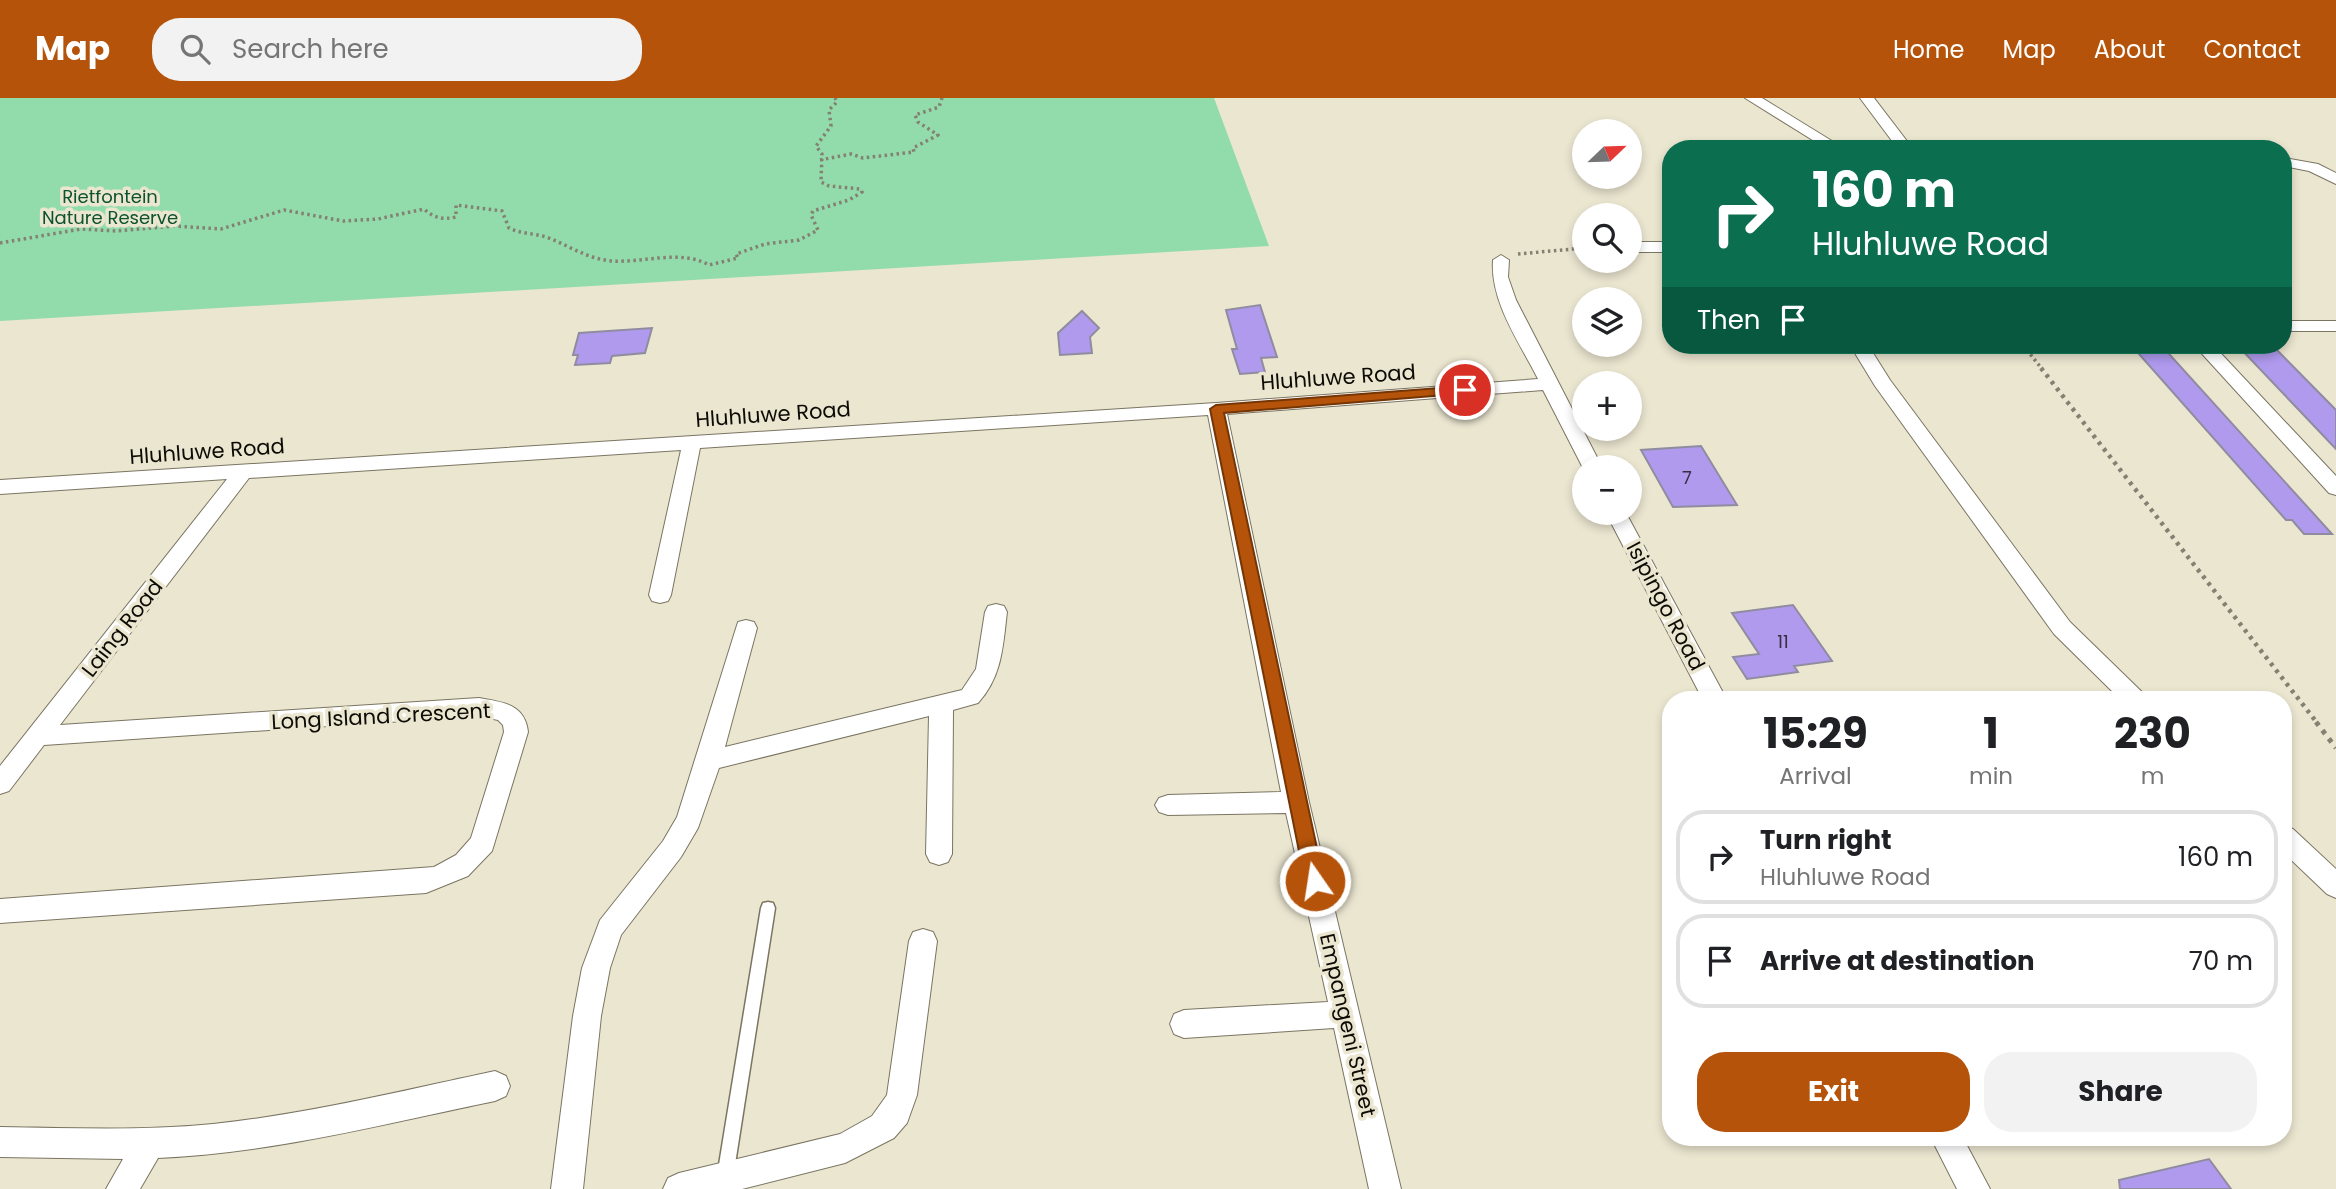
<!DOCTYPE html>
<html lang="en">
<head>
<meta charset="utf-8">
<style>
	:root { --surface:#fff; --page:#f2f2f2; --text:#202124; --muted:#757577; --line:#e0e0e0; --accent:#b45309 }
	body { margin:0; font-family:Poppins,sans-serif; background:var(--page); color:var(--text); height:100vh; display:flex; flex-direction:column; font-size:26px; white-space:nowrap }
	* { box-sizing:border-box; margin:0 }
	p { font-size:23px; color:var(--muted) }
	.icon { flex:none; width:38px; height:38px; fill:none; stroke:currentColor; stroke-width:2; stroke-linecap:round; stroke-linejoin:round }
	.map { position:relative; flex:1; overflow:hidden }
	.side { position:absolute; left:1662px; top:593px; width:630px; height:455px; display:flex; flex-direction:column; background:var(--surface); border-radius:28px; box-shadow:0 4px 10px #0003 }
	.side>* { flex:none }
	.hud { position:absolute; left:1662px; top:42px; width:630px; height:214px; border-radius:28px; box-shadow:0 4px 10px #0003; background:#0b6e4f; color:#fff; overflow:hidden }
	.needle { width:46px; rotate:67deg }
	.buttons { position:absolute; left:1572px; top:21px; display:grid; gap:14px }
	.buttons a { display:grid; place-items:center; width:70px; height:70px; border-radius:50%; background:var(--surface); box-shadow:0 4px 10px #0003; font-size:35px }
	.pin { position:absolute; display:grid; place-items:center; width:60px; height:60px; color:#fff; margin:-30px; border:4px solid #fff; border-radius:50%; box-shadow:0 2px 7px #0007 }
	.me { position:absolute; width:77px; margin:-38px; rotate:347deg; stroke-linejoin:round; filter:drop-shadow(0 0 5px #0008) }
	.turn { display:flex; align-items:center; gap:24px; height:147px; padding:0 35px; font-size:32px }
	.turn .icon { width:91px; height:91px; stroke-width:2.5 }
	.turn b { display:block; font-size:49px; line-height:60px }
	.then { display:flex; align-items:center; height:66px; padding:0 35px; background:#0003; gap:14px; font-size:26px }
	.eta { display:flex; justify-content:space-evenly; align-items:center; height:119px; text-align:center }
	.eta b { font-size:42px; font-weight:700; line-height:49px }
	.action { display:flex; gap:14px; margin-top:auto; padding:14px 35px }
	.action a { flex:1; height:80px; border-radius:28px; background:var(--accent); color:#fff; font-size:28px; font-weight:700; line-height:80px; text-align:center }
	.action a+a { background:var(--page); color:var(--text) }
	ul { padding:0; list-style:none }
	li { display:flex; align-items:center; gap:21px; height:94px; margin:0 14px 10px; padding:0 21px; border:4px solid var(--line); border-radius:28px }
	li div { flex:1 }
	li b { display:block; font-size:26px }
	li em { font-style:normal }
	header { display:flex; align-items:center; gap:42px; box-sizing:border-box; height:98px; padding:0 35px; background:var(--accent); color:#fff }
	header strong { font-size:33px }
	nav { display:flex; gap:38px; margin-inline-start:auto; font-size:24px }
	.search { width:490px; height:63px; background:var(--page); display:flex; align-items:center; gap:18px; box-sizing:border-box; padding:0 24px; border-radius:28px; color:var(--muted); font-size:26px }
	.map>svg:first-child { display:block }
	.green { fill:#91dcaa }
	.building { fill:#af9aee; stroke:#908ca0; stroke-width:2 }
	.lines { fill:none; stroke-linecap:round; stroke-linejoin:round }
	.service-casing { stroke:#7a7562; stroke-width:3 }
	.minor-casing { stroke:#7a7562; stroke-width:2 }
	.path-far2 { stroke:#848172; stroke-width:3.5; stroke-dasharray:2.5 3.5; stroke-linecap:butt }
	.path-far1 { stroke:#848172; stroke-width:4.5; stroke-dasharray:3.5 5; stroke-linecap:butt }
	.path { stroke:#848172; stroke-width:5; stroke-dasharray:4.5 6; stroke-linecap:butt }
	.service { fill:#fff; fill-rule:evenodd }
	.minor { fill:#fff; fill-rule:evenodd }
	.route { fill:#b45309; stroke:#753606; stroke-width:2 }
	.labels { text-anchor:middle; dominant-baseline:central; stroke-width:7; stroke-linejoin:round; paint-order:stroke }
	.far-park-label { font-size:18px; fill:#0b522e; stroke:#ebe6d0 }
	.number-label { font-size:18px; fill:#362f3f }
	.street-label { font-size:21px; fill:#0d0b05; stroke:#ebe6d0 }
</style>
</head>
<body>
<header>
<strong>Map</strong>
<div class="search"><svg class="icon" aria-label="search" viewBox="0 0 24 24"><circle cx="10" cy="10" r="6"/><path d="M15 15l6 6"/></svg>Search here</div>
<nav><a>Home</a><a>Map</a><a>About</a><a>Contact</a></nav>
</header>
<div class="map">
<svg width="2336" height="1091" viewBox="0 0 2336 1091">
	<rect width="100%" height="100%" fill="#ebe6d0"/>
	<!-- green -->
	<path class="green" d="M 0,0 L 1214,0 L 1269,148 L 0,223 Z"/>
	<!-- building -->
	<path class="building" d="M 1260,207 L 1277,259 L 1261,260 L 1265,274 L 1240,276 L 1232,251 L 1237,251 L 1226,212 Z
		M 1082,213 L 1099,230 L 1090,239 L 1092,255 L 1060,257 L 1058,235 Z
		M 652,230 L 645,255 L 612,258 L 610,265 L 575,267 L 578,257 L 573,257 L 579,235 Z
		M 2131,247 L 2161,247 L 2332,436 L 2304,436 L 2292,422 L 2286,422 Z
		M 2238,248 L 2273,248 L 2336,312 L 2336,351 Z
		M 1701,348 L 1737,407 L 1673,409 L 1641,352 Z
		M 1793,507 L 1832,563 L 1794,568 L 1798,574 L 1747,581 L 1733,559 L 1759,556 L 1732,515 Z
		M 2209,1061 L 2231,1091 L 2120,1091 L 2119,1082 Z"/>
	<g class="lines">
		<defs>
			<path id="service" d="M 768,804 L 773,805 L 775,810 L 733,1079 L 731,1085 L 725,1087 L 719,1085 L 717,1079 L 761,810 L 763,805 Z"/>
			<path id="minor" d="M 1745,0 L 1762,0 L 1845,51 L 1827,51 Z
				M 1860,0 L 1874,0 L 1913,51 L 1898,51 Z
				M 2284,60 L 2318,66 L 2336,75 L 2336,86 L 2309,73 L 2284,68 Z
				M 1629,144 L 1671,144 L 1671,154 L 1629,154 Z
				M 1501,157 L 1509,162 L 1508,179 L 1516,202 L 1602,369 L 1584,369 L 1584,372 L 1543,292 L 1227,316 L 1309,704 L 1401,1091 L 1369,1091 L 1334,930 L 1184,940 L 1174,936 L 1170,926 L 1174,916 L 1184,912 L 1328,904 L 1286,715 L 1168,717 L 1159,714 L 1155,707 L 1159,700 L 1168,697 L 1281,694 L 1208,317 L 700,350 L 671,497 L 668,503 L 660,505 L 652,503 L 649,497 L 681,352 L 249,380 L 60,627 L 479,600 C 503,604 525,606 528,634 L 492,753 L 468,778 L 426,795 L 0,825 L 0,801 L 434,769 L 456,757 L 471,740 L 504,634 L 503,627 L 498,622 L 479,618 L 44,647 L 9,693 L 0,696 L 0,668 L 227,381 L 0,396 L 0,382 L 1216,305 L 1538,281 C 1520,245 1490,204 1493,162 Z
				M 2284,223 L 2336,223 L 2336,233 L 2284,233 Z
				M 1850,247 L 1868,247 L 1890,282 L 2070,524 L 2144,596 L 2148,602 L 2121,602 L 2054,536 L 1875,288 Z
				M 2194,247 L 2213,247 L 2336,378 L 2336,397 L 2329,395 Z
				M 1606,415 L 1626,415 L 1727,602 L 1703,602 Z
				M 996,506 L 1004,508 L 1007,514 C 1003,548 1002,579 978,605 L 953,612 L 952,756 L 948,764 L 939,767 L 930,764 L 926,756 L 929,618 L 719,670 L 698,730 L 681,759 L 621,837 L 610,870 L 601,918 L 583,1091 L 551,1091 L 573,918 L 582,870 L 600,822 L 663,743 L 677,719 L 738,524 L 746,522 L 754,524 L 757,530 L 725,649 L 962,592 L 976,571 L 985,514 L 988,508 Z
				M 2284,728 L 2293,731 L 2336,771 L 2336,800 L 2327,796 L 2284,755 Z
				M 923,831 L 933,834 L 937,843 L 917,997 L 907,1025 L 894,1040 L 845,1065 L 742,1091 L 663,1091 L 668,1080 L 679,1075 L 840,1036 L 872,1018 L 887,997 L 909,843 L 913,834 Z
				M 495,973 L 506,978 L 510,988 L 506,998 L 495,1003 C 384,1026 273,1055 158,1060 L 140,1091 L 106,1091 L 123,1061 L 0,1059 L 0,1029 C 71,1030 142,1033 213,1026 C 308,1016 401,993 495,973 Z
				M 1931,1040 L 1963,1040 L 1990,1091 L 1957,1091 Z"/>
		</defs>
		<!-- service casing -->
		<use href="#service" class="service-casing"/>
		<!-- minor casing -->
		<use href="#minor" class="minor-casing"/>
		<!-- path-far2 -->
		<path class="path-far2" d="M 820,62 L 851,56 L 863,60 L 914,54 L 913,50 L 938,37 L 918,24 L 915,17 L 939,9 L 942,0
			M 0,145 L 81,131 L 116,133 L 174,128 L 221,131 L 284,112 L 343,123 L 378,121 L 424,111 C 434,120 443,122 456,119 L 456,107 L 502,113 L 509,130 C 521,136 533,135 546,139 C 568,147 587,161 612,163 C 643,165 681,151 709,167 L 738,160 L 736,156 L 765,146 L 799,142 L 818,132 L 811,117 L 813,113 L 849,102 L 862,94 L 860,91 L 829,88 L 821,84 L 822,56 L 816,48 L 831,28 L 829,12 L 837,4 L 835,0
			M 1518,156 L 1584,150
			M 2023,247 L 2042,271"/>
		<!-- path-far1 -->
		<path class="path-far1" d="M 2041,270 L 2318,626"/>
		<!-- path -->
		<path class="path" d="M 2316,624 L 2336,650"/>
		<!-- service -->
		<use href="#service" class="service"/>
		<!-- minor -->
		<use href="#minor" class="minor"/>
	</g>
	<!-- route -->
	<path class="route" d="M 1465,288 L 1472,292 L 1470,295 L 1224,315 L 1324,783 L 1321,789 L 1315,792 L 1308,789 L 1305,783 L 1210,311 L 1216,307 Z"/>
	<g class="labels">
		<!-- far-park labels -->
		<g class="far-park-label">
			<text x="110" y="98">Rietfontein<tspan x="110" dy="21">Nature Reserve</tspan></text>
		</g>
		<!-- number labels -->
		<g class="number-label">
			<text x="1687" y="379">7</text>
			<text x="1783" y="543">11</text>
		</g>
		<!-- street labels -->
		<g class="street-label">
			<text transform="translate(1338 279) rotate(-4)">Hluhluwe Road</text>
			<text transform="translate(773 316) rotate(-4)">Hluhluwe Road</text>
			<text transform="translate(207 353) rotate(-4)">Hluhluwe Road</text>
			<text transform="translate(1666 508) rotate(62)">Isipingo Road</text>
			<text transform="translate(122 530) rotate(-52)">Laing Road</text>
			<text transform="translate(381 618) rotate(-3)">Long Island Crescent</text>
			<text transform="translate(1348 927) rotate(77)">Empangeni Street</text>
		</g>
	</g>
</svg>
<div class="buttons">
<a><svg class="needle" viewBox="-14 -14 28 28"><path d="M0-13l5 13h-10z" fill="#e53935"/><path d="M0 13l5-13h-10z" fill="#757577"/></svg></a>
<a><svg class="icon" aria-label="search" viewBox="0 0 24 24"><circle cx="10" cy="10" r="6"/><path d="M15 15l6 6"/></svg></a>
<a><svg class="icon" aria-label="layers" viewBox="0 0 24 24"><path d="M12 4l9 5-9 5-9-5zM3 14l9 5 9-5"/></svg></a>
<a>+</a>
<a>−</a>
</div>
<div class="pin" style="left:1465px;top:292px;background:#d93025"><svg class="icon" aria-label="arrive" viewBox="0 0 24 24"><path d="M6 21V4h12l-3 4 3 4H6"/></svg></div>
<svg class="me" style="left:1315px;top:783px" viewBox="-20 -20 40 40"><circle r="17" fill="#b45309" stroke="#fff" stroke-width="3"/><path d="M0-11L8 9 0 5-8 9z" fill="#fff"/></svg>
<div class="hud">
<div class="turn"><svg class="icon" aria-label="right" viewBox="0 0 24 24"><path d="M7 20v-9h11M14 6l5 5-5 5"/></svg><div><b>160 m</b>Hluhluwe Road</div></div>
<div class="then">Then<svg class="icon" aria-label="arrive" viewBox="0 0 24 24"><path d="M6 21V4h12l-3 4 3 4H6"/></svg></div>
</div>
<section class="side">
<div class="eta">
<div><b>15:29</b><p>Arrival</p></div>
<div><b>1</b><p>min</p></div>
<div><b>230</b><p>m</p></div>
</div>
<ul>
<li><svg class="icon" aria-label="right" viewBox="0 0 24 24"><path d="M7 20v-9h11M14 6l5 5-5 5"/></svg><div><b>Turn right</b><p>Hluhluwe Road</p></div><em>160 m</em></li>
<li><svg class="icon" aria-label="arrive" viewBox="0 0 24 24"><path d="M6 21V4h12l-3 4 3 4H6"/></svg><div><b>Arrive at destination</b></div><em>70 m</em></li>
</ul>
<div class="action"><a>Exit</a><a>Share</a></div>
</section>
</div>
</body>
</html>
